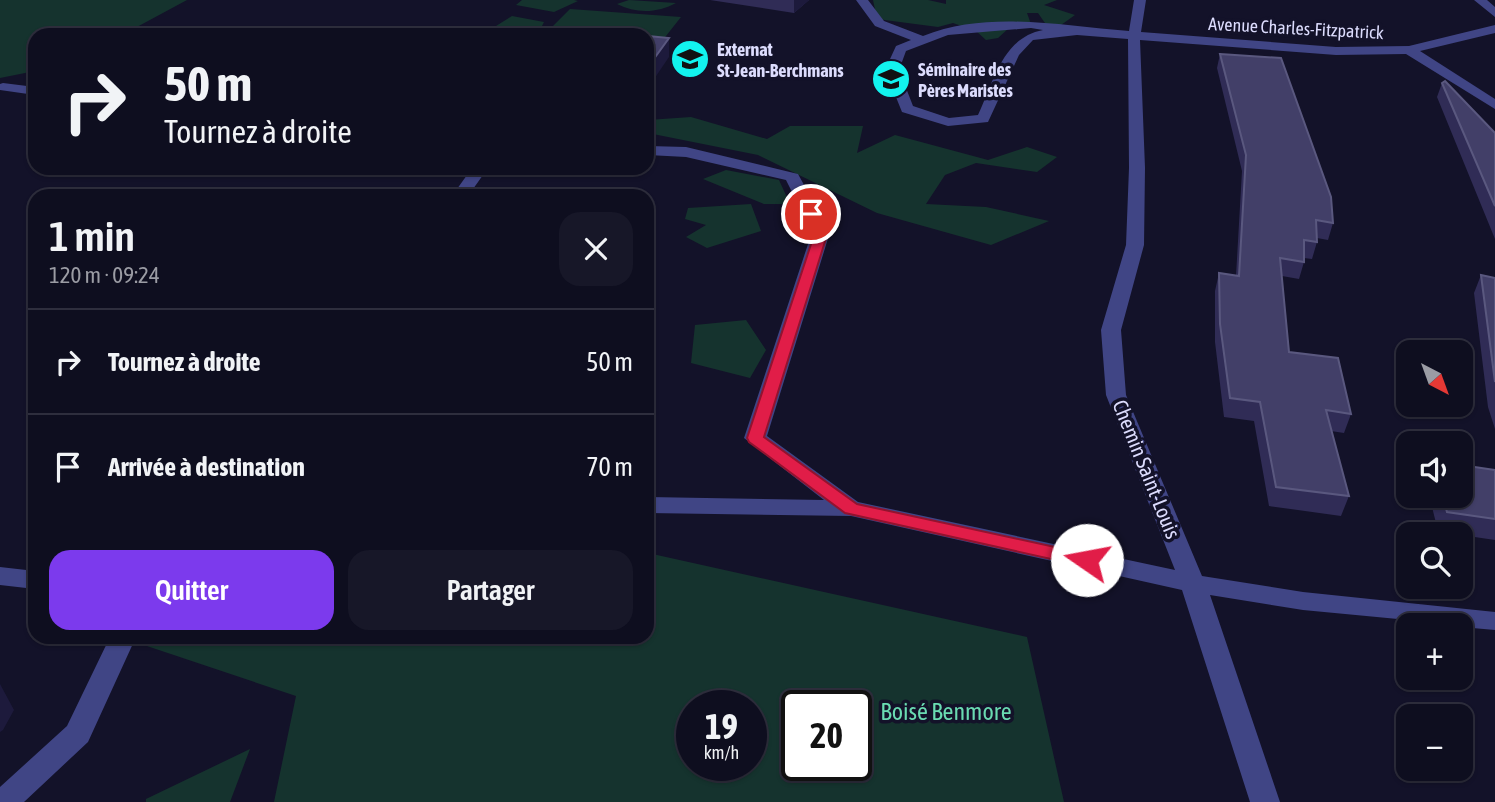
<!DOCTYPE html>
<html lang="fr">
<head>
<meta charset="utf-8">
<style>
	:root { --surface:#0e0e1f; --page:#171728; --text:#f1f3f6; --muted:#9b9ca4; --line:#2e2e3d; --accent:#7c3aed }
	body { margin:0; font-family:"Asap Condensed",sans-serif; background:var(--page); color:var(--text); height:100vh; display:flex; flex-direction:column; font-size:26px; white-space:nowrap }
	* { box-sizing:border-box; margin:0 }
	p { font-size:23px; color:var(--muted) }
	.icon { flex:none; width:38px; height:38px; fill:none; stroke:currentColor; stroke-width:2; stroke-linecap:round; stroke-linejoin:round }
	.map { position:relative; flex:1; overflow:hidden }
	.side { position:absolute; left:28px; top:189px; width:626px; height:455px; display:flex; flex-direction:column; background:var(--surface); border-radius:21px; box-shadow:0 2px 5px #0004,0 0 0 2px var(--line) }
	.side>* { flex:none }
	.guide { position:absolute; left:28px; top:28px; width:626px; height:147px; border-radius:21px; box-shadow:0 2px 5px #0004,0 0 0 2px var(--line); background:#0e0e1f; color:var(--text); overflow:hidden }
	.needle { width:46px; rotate:139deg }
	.tools { position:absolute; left:1396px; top:340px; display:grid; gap:14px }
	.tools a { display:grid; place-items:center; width:77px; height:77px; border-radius:14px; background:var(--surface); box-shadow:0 2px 5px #0004,0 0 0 2px var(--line); font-size:35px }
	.speed { position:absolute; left:676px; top:690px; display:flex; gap:14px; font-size:35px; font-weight:700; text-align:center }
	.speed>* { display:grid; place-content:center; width:91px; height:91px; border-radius:50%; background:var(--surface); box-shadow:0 2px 5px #0004,0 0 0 2px var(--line); line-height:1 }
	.speed small { font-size:18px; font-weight:400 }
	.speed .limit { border:4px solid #111; border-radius:10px; background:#fff; color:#111 }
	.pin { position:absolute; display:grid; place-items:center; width:60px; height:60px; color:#fff; margin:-30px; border:4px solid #fff; border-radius:50%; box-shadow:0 2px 7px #0007 }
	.me { position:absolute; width:77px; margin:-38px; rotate:282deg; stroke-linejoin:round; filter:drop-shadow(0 0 5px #0008) }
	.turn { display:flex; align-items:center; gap:24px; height:147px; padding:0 21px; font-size:32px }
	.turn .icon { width:91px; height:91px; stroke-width:2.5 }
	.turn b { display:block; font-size:49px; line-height:60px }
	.round { display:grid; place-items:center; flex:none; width:74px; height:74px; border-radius:21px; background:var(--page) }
	.headline { display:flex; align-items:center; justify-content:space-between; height:119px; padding:0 21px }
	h1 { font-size:42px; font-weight:600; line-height:52px }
	.button { display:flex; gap:14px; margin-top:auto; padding:14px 21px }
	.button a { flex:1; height:80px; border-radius:21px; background:var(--accent); color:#fff; font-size:28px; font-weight:600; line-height:80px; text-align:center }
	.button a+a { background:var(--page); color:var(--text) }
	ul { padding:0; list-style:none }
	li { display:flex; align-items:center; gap:21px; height:105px; padding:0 21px; border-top:2px solid var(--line) }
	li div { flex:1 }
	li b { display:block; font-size:26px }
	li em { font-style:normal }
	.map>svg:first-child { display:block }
	.green { fill:#15332e; fill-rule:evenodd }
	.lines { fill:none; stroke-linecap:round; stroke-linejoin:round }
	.minor { fill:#404585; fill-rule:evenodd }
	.wall { fill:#302c56 }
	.shaded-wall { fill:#1d1a3c }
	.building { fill:#423f68; stroke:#5a587f; stroke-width:2 }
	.route { fill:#e11d48; stroke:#92132f; stroke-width:2 }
	.labels { text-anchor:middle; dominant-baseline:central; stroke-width:7; stroke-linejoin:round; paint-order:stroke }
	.far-street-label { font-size:18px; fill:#dcdcfd; stroke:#131229 }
	.far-poi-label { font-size:18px; font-weight:bold; fill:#dcdcfd; stroke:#131229; text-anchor:start }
	.street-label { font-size:21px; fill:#dcdcfd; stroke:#131229 }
	.near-park-label { font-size:24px; fill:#6adbb2; stroke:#131229 }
</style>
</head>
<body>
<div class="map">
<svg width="1495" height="802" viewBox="0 0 1495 802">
	<rect width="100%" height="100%" fill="#131229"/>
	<!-- green -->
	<path class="green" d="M 0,0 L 187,0 L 122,35 L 35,35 L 35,71 L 0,78 Z
		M 522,0 L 574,0 L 578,1 L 554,12 L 516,5 Z
		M 629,0 L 676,3 C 658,13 636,14 617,4 Z
		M 873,0 L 928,0 L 946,4 L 946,0 L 1057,0 L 1044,5 L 1075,15 L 1061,25 L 1047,26 L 1038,13 L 1027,13 L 1032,27 L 1009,28 L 998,38 L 986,40 L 976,31 L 953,23 L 938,27 L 877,19 Z
		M 570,9 L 681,17 L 651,55 L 648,55 L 648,35 L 544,35 Z
		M 512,16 L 544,22 L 540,30 L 502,35 L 496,26 Z
		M 691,117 L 767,139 L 790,126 L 863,126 L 857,153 L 895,135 L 988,160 L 1027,147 L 1057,157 L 1037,172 L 976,163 L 945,175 L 926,204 L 986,207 L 1049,221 L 991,245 L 877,213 L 758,155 L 648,133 L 648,120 Z
		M 726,170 L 779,180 L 790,204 L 764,204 L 703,179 Z
		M 751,204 L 761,231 L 707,248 L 686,237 L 706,225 L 685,219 L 688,208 Z
		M 746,320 L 766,350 L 750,378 L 691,363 L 695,325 Z
		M 648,553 L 1027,637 L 1064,802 L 274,802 L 296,696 L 126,639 L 648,637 ZM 691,705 L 751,705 L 751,765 L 691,765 ZM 796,705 L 856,705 L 856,765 L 796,765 Z
		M 250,749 L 230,802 L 146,802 L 146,799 Z"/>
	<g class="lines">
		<!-- minor -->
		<path class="minor" d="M 856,0 L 868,0 L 884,21 L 923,36 C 988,10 1061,26 1129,31 L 1134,0 L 1146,0 L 1141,32 L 1336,47 L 1409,46 L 1495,25 L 1495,33 L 1420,51 L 1495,99 L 1495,109 L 1406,54 L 1336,55 L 1140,40 L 1145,168 L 1144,245 L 1121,330 L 1126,395 L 1202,576 L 1303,592 L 1495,612 L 1495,630 L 1461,627 L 1461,625 L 1303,610 L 1210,595 L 1280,802 L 1250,802 L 1182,590 L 851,516 L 648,513 L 648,497 L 824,500 L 744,438 L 812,232 L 786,180 L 686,157 L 648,155 L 648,146 L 686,147 L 798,174 L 830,232 L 767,436 L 858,502 L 1175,570 L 1106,395 L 1101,330 L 1126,245 L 1129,168 L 1128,39 L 1077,35 L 1033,40 L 1019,55 L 988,122 L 948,126 L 902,112 L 885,70 L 896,46 L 911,40 L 875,26 ZM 1031,28 L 1043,30 C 1002,38 994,81 978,115 L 949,118 L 913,106 L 899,70 L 906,51 L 948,35 Z
			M 1474,0 L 1487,0 L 1495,7 L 1495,17 Z
			M 3,83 L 35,87 L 35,95 L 0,90 L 0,84 Z
			M 472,168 L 488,168 L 468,196 L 452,196 Z
			M 0,567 L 35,571 L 35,589 L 0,585 Z
			M 110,637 L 136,637 L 88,742 L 24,802 L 0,802 L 0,787 L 67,726 Z"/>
	</g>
	<!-- wall -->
	<path class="wall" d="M 710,0 L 809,0 L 794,13 Z
		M 1220,54 L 1333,223 L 1328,240 L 1317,238 L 1317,242 L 1312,259 L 1304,258 L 1304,262 L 1299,279 L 1282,276 L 1289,352 L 1351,414 L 1344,433 L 1331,431 L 1349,496 L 1341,516 L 1269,506 L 1254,421 L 1224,417 L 1215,342 L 1215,291 L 1219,273 L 1236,276 L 1242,171 L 1217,68 Z
		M 1442,83 L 1495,133 L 1495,239 L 1437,97 Z
		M 1481,275 L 1495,278 L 1495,429 L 1488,407 L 1474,293 Z
		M 1495,470 L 1495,540 L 1461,535 L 1461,534 L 1438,531 L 1429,495 L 1461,495 Z"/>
	<!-- shaded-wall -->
	<path class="shaded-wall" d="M 794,0 L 809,0 L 794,13 Z
		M 669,38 L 669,57 L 648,88 L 648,67 Z
		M 0,684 L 14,710 L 3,730 L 0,732 Z"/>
	<!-- building -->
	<path class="building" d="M 529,27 L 632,35 L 521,35 Z
		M 648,36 L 669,38 L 648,67 Z
		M 1220,54 L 1281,58 L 1331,197 L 1333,223 L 1316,220 L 1317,242 L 1304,240 L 1304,262 L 1280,258 L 1289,352 L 1338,358 L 1351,414 L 1326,410 L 1349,496 L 1276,487 L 1260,402 L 1230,398 L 1220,324 L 1219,273 L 1239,276 L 1246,155 Z
		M 1445,81 L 1495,133 L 1495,206 L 1442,83 Z
		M 1481,275 L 1495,278 L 1495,382 Z
		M 1461,465 L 1495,470 L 1495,519 L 1447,512 L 1442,495 L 1461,495 Z"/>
	<!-- route -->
	<path class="route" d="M 811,210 L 816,211 L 828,232 L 764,437 L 857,504 L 1087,554 L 1094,556 L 1097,560 L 1094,565 L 1087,567 L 845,513 L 749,442 L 747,438 L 815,232 L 805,214 Z"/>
	<!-- icons -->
	<defs>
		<symbol id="school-disc" viewBox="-11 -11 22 22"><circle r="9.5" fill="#12f3ef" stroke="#131229"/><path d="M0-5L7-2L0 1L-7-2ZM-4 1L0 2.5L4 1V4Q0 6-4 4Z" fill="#111"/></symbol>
	</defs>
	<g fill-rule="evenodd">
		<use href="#school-disc" x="668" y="37" width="44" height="44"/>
		<use href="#school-disc" x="869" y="57" width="44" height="44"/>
	</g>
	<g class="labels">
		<!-- far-street labels -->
		<g class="far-street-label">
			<text transform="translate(1296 28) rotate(3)">Avenue Charles-Fitzpatrick</text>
		</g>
		<!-- far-poi labels -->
		<g class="far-poi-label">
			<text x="717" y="49">Externat<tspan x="717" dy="21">St-Jean-Berchmans</tspan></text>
			<text x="918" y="69">Séminaire des<tspan x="918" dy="21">Pères Maristes</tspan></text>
		</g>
		<!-- street labels -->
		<g class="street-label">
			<text transform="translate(1147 469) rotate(68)">Chemin Saint-Louis</text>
		</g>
		<!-- near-park labels -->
		<g class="near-park-label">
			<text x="946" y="711">Boisé Benmore</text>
		</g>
	</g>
</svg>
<div class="tools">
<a><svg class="needle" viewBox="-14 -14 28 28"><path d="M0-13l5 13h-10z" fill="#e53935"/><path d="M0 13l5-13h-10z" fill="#9b9ca4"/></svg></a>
<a><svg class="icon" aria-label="sound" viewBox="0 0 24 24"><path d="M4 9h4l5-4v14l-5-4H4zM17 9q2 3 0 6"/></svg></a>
<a><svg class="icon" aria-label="search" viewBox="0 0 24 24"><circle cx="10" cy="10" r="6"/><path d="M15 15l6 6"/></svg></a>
<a>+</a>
<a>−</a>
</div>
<div class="speed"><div>19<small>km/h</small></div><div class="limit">20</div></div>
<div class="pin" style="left:811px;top:214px;background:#d93025"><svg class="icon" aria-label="arrive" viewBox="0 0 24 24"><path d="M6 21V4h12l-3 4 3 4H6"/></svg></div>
<svg class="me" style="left:1087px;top:560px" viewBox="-20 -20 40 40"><circle r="19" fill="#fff"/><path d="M0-13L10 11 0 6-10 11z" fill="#e11d48"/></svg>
<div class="guide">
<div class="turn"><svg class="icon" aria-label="right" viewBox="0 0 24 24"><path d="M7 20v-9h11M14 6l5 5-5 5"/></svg><div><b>50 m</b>Tournez à droite</div></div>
</div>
<section class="side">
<div class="headline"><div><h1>1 min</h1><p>120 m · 09:24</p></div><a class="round"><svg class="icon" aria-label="close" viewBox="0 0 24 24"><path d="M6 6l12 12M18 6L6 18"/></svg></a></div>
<ul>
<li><svg class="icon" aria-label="right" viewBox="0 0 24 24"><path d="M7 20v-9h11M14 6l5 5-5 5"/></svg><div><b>Tournez à droite</b></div><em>50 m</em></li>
<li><svg class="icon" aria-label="arrive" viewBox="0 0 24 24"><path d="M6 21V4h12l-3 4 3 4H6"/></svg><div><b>Arrivée à destination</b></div><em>70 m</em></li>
</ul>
<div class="button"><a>Quitter</a><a>Partager</a></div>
</section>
</div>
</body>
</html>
